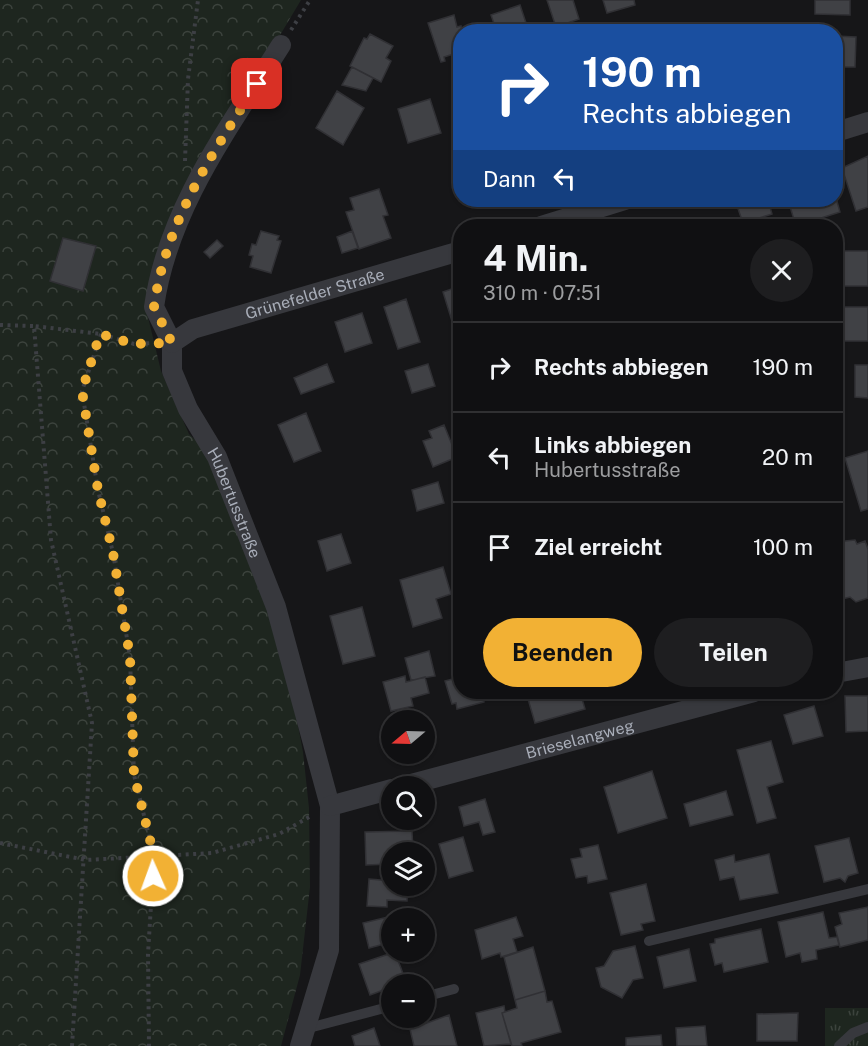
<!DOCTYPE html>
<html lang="de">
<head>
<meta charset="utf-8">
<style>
	:root { --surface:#101012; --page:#1e1e20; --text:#f1f3f6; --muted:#9c9d9f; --line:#303032; --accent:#f2b134 }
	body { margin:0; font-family:"Public Sans",sans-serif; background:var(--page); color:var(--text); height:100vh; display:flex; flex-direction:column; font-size:22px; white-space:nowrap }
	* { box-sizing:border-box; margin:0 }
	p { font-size:20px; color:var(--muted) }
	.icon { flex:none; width:33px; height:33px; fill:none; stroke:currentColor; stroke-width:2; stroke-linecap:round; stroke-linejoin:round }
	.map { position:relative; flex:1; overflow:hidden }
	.details { position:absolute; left:453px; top:219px; width:390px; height:480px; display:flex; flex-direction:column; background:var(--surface); border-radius:24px; box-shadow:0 2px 4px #0004,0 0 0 2px var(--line) }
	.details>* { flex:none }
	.guide { position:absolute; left:453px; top:24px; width:390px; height:183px; border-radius:24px; box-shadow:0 2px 4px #0004,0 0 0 2px var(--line); background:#1a4fa0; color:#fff; overflow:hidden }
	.needle { width:39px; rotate:251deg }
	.controls { position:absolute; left:381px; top:710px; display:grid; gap:12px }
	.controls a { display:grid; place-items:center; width:54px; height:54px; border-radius:50%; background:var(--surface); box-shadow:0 2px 4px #0004,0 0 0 2px var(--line); font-size:30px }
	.pin { position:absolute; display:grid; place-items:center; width:51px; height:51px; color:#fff; margin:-26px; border-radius:12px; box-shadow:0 3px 9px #0006 }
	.me { position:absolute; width:66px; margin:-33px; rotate:358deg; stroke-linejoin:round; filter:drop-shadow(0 0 4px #0008) }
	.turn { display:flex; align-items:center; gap:21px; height:126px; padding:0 30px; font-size:27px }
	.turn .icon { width:78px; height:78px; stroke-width:2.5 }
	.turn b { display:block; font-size:42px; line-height:51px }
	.then { display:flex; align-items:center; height:57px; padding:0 30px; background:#0003; gap:12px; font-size:22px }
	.round { display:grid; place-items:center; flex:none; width:63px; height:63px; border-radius:32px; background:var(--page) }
	.summary { display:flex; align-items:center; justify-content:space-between; height:102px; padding:0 30px }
	h1 { font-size:36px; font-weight:700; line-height:45px }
	.button { display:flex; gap:12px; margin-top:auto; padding:12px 30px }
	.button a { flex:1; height:69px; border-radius:36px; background:var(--accent); color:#111; font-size:24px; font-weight:700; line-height:69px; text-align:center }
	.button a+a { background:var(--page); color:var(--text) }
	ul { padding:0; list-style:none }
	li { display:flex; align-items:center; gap:18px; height:90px; padding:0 30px; border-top:2px solid var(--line) }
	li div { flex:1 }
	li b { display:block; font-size:22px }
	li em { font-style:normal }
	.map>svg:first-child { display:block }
	.grass { fill:url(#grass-tufts) }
	.park { fill:url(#park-crowns) }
	.building { fill:#404145; stroke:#303034; stroke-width:1.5 }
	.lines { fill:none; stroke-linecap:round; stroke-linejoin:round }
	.path { stroke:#3d3f44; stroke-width:4; stroke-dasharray:3 4.5; stroke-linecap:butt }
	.lane { stroke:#37383d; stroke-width:10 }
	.street { stroke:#37383d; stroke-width:20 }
	.route { stroke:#f2b134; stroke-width:10; stroke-dasharray:0 18 }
	.labels { text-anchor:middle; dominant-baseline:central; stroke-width:6; stroke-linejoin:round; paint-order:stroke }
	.street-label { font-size:16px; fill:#a8adb8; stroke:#111113 }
</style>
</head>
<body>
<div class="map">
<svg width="868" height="1046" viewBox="0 0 868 1046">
	<defs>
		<pattern id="grass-tufts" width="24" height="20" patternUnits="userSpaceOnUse" patternTransform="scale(1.5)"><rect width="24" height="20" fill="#1e261f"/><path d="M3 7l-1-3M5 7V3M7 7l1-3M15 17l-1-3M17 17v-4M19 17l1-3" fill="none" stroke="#3c433d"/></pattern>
		<pattern id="park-crowns" width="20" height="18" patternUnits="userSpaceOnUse" patternTransform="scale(1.5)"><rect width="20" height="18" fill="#1e261f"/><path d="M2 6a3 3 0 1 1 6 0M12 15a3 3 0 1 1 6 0" fill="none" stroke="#3c433d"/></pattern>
	</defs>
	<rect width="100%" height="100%" fill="#161618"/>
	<!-- grass -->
	<path class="grass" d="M 825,1008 L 868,1008 L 868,1046 L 825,1046 Z"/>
	<!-- park -->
	<path class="park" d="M 0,0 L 301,0 L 177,208 L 147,313 L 161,371 L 189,434 L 205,449 L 257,569 L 293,699 L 303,752 L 309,808 L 310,887 L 300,975 L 281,1046 L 0,1046 Z"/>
	<!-- building -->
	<path class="building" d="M 547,0 L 573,0 L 579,19 L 556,27 Z
		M 603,0 L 634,0 L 635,5 L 607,13 Z
		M 815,0 L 850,0 L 850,15 L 815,14 Z
		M 520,5 L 529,32 L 497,32 L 491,15 Z
		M 454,15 L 457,27 L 461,26 L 462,32 L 460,52 L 444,57 L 445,61 L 441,62 L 428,23 Z
		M 370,34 L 393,46 L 386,58 L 391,61 L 381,82 L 350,66 L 364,38 L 367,39 Z
		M 836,36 L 856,37 L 855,67 L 836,67 Z
		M 352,67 L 373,78 L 366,91 L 342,85 Z
		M 337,91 L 364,108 L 343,145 L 316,128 Z
		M 430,99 L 441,133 L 408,143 L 398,109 Z
		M 868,156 L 868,207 L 856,211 L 842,168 Z
		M 379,189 L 388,215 L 383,216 L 391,238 L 359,249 L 346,212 L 354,210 L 350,198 Z
		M 836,198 L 840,212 L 796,226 L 788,200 Z
		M 735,200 L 768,200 L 772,214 L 743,223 Z
		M 261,231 L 279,236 L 277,240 L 281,241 L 271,273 L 250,267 L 253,256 L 249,255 L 252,244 L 256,245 Z
		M 352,231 L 358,248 L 342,253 L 337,237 Z
		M 63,238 L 96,246 L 83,291 L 50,281 Z
		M 217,240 L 223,246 L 210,258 L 204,252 Z
		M 836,251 L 868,251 L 868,286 L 836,286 Z
		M 460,286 L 460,319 L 452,321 L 443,292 Z
		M 406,299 L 420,342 L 398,349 L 384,307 Z
		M 840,307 L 868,307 L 868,341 L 840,341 Z
		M 362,313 L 372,343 L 345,352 L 335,322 Z
		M 327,364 L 334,382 L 301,394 L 294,378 Z
		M 428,364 L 435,386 L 412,393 L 405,371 Z
		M 855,365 L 868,365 L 868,398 L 855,397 Z
		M 306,413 L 321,451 L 294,462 L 278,425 Z
		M 444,425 L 457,457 L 433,467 L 423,441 L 432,438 L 429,431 Z
		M 868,451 L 868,509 L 861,511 L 845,458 Z
		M 438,482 L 444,503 L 417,511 L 412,490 Z
		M 341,534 L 351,563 L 327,571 L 318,541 Z
		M 855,540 L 857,544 L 865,541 L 868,549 L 868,598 L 856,602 L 850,597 L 842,599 L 836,577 L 836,549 L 845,541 Z
		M 443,567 L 451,594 L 436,599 L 442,618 L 413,627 L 400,580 Z
		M 362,607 L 375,656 L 343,664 L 330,616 Z
		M 429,651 L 435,676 L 411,680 L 405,658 Z
		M 405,676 L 406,682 L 425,677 L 429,693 L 411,698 L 413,706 L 391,711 L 383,682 Z
		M 460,677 L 460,692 L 490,692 L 482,693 L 484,702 L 457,709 L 456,703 L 452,704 L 445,681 Z
		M 526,692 L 580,692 L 585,709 L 535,723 Z
		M 845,696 L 868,696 L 868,731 L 846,732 Z
		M 814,706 L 823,736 L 793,744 L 784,715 Z
		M 771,741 L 783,782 L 767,787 L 776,818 L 757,823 L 737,750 Z
		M 652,771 L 667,818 L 618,833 L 604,787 Z
		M 726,791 L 733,815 L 690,826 L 684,804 Z
		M 485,799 L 495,832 L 483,835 L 479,822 L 464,826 L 459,807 Z
		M 412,831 L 413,852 L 392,852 L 392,864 L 366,865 L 365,832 Z
		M 463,837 L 473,871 L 449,878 L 439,844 Z
		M 849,838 L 858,873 L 848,876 L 845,882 L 840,878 L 824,882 L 815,846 Z
		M 598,845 L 607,879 L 588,883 L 587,876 L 576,878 L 571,859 L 582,857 L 580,849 Z
		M 769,854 L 778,893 L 740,900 L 734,877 L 720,880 L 715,860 L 734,855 L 735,862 Z
		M 369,879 L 392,881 L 392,885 L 408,885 L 407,901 L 387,900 L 387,907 L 367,906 Z
		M 646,884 L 655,921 L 641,924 L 643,930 L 621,935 L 610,893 Z
		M 868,907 L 868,940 L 840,947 L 835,927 L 842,924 L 839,913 Z
		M 413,911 L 415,918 L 392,918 L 392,942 L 369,948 L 363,923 Z
		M 823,912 L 829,938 L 837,937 L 839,945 L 816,950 L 817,959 L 802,962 L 800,953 L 786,957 L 778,922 Z
		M 516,917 L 523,936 L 513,939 L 517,952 L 501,957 L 500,953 L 482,959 L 475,930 Z
		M 761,929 L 768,962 L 724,972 L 722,963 L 715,965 L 710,944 L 715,943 L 715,939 Z
		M 635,946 L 643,978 L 633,980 L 622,998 L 601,987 L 596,968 L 604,966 L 613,951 Z
		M 533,947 L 545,991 L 515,1000 L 504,957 Z
		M 689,949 L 696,981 L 664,988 L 657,957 Z
		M 395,952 L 406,982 L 392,984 L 392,987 L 370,995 L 359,964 Z
		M 545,991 L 547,1002 L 552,1001 L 561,1032 L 521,1043 L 522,1046 L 512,1046 L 502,1013 L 517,1008 L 515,1000 Z
		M 504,1006 L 505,1012 L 502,1013 L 511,1044 L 484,1046 L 476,1013 Z
		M 798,1013 L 797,1041 L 757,1041 L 757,1014 Z
		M 449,1015 L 457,1046 L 414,1046 L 410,1029 Z
		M 705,1026 L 707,1046 L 677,1046 L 676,1028 Z
		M 374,1028 L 380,1046 L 355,1046 L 352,1036 Z
		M 661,1035 L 662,1046 L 626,1046 L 626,1038 Z"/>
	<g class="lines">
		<!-- path -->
		<path class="path" d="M 291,30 L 310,0
			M 185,161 L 188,79 L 198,0
			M 0,325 L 34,326
			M 101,334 L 82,391 L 98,490 L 113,553 L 130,657 L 134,775 L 154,856 L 148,954 L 149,1046
			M 0,843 L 86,860 L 212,853 L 279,834 L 311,816
			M 72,1046 L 92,723 L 51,540 L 34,326 L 101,334 L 134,344 L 152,343"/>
		<!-- lane -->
		<path class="lane" d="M 649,941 L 868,889
			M 424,997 L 454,989
			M 305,1029 L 392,1006
			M 839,1046 L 853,1033 L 868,1027"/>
		<!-- street -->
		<g class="street">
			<path id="s1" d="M 281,45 C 229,128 168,208 154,307 L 172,343 L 172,371 L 188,409 L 217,457 L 276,607 L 330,806 L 329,950 L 300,1046"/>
			<path d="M 836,132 L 868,122"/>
			<path d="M 541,226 L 625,200"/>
			<path id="s2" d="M 172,343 L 193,329 L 460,251"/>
			<path d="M 836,673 L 868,667"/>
			<path id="s3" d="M 404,786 L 754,692"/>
			<path d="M 330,806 L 392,789"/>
		</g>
	</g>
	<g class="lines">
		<!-- route -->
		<path class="route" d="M 153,876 L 154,856 L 134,775 L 130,657 L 113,553 L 98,490 L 82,391 L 100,334 L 134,344 L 172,343 L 154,307 C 166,221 211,156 257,84"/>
	</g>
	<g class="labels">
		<!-- street labels -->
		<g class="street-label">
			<text stroke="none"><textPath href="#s2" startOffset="152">Grünefelder Straße</textPath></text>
			<text stroke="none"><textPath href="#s1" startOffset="508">Hubertusstraße</textPath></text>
			<text stroke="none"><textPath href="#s3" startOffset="182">Brieselangweg</textPath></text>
		</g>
	</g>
</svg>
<div class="controls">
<a><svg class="needle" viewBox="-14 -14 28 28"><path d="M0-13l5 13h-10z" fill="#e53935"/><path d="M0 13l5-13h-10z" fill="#9c9d9f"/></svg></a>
<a><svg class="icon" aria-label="search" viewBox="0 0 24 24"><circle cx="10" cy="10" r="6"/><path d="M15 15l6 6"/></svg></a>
<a><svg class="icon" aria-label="layers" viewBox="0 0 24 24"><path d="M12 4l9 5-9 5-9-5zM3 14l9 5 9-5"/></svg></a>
<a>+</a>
<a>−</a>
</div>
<div class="pin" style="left:257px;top:84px;background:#d93025"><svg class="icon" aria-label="arrive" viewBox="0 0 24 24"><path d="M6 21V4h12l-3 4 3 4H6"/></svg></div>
<svg class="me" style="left:153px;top:876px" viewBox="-20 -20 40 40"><circle r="17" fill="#f2b134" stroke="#fff" stroke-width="3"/><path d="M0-11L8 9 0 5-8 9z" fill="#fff"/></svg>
<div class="guide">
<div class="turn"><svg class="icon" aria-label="right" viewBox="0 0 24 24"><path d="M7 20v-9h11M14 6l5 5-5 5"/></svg><div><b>190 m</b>Rechts abbiegen</div></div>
<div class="then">Dann<svg class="icon" aria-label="left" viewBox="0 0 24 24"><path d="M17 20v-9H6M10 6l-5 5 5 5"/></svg></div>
</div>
<section class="details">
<div class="summary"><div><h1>4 Min.</h1><p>310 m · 07:51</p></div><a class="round"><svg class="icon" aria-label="close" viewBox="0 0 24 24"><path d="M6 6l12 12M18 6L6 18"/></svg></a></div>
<ul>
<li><svg class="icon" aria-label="right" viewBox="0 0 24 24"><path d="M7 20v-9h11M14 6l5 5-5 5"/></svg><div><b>Rechts abbiegen</b></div><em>190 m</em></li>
<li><svg class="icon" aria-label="left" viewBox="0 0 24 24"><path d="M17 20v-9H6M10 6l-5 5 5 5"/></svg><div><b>Links abbiegen</b><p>Hubertusstraße</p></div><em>20 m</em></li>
<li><svg class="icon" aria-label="arrive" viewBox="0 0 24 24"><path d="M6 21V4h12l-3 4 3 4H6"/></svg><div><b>Ziel erreicht</b></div><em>100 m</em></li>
</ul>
<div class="button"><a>Beenden</a><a>Teilen</a></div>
</section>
</div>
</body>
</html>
